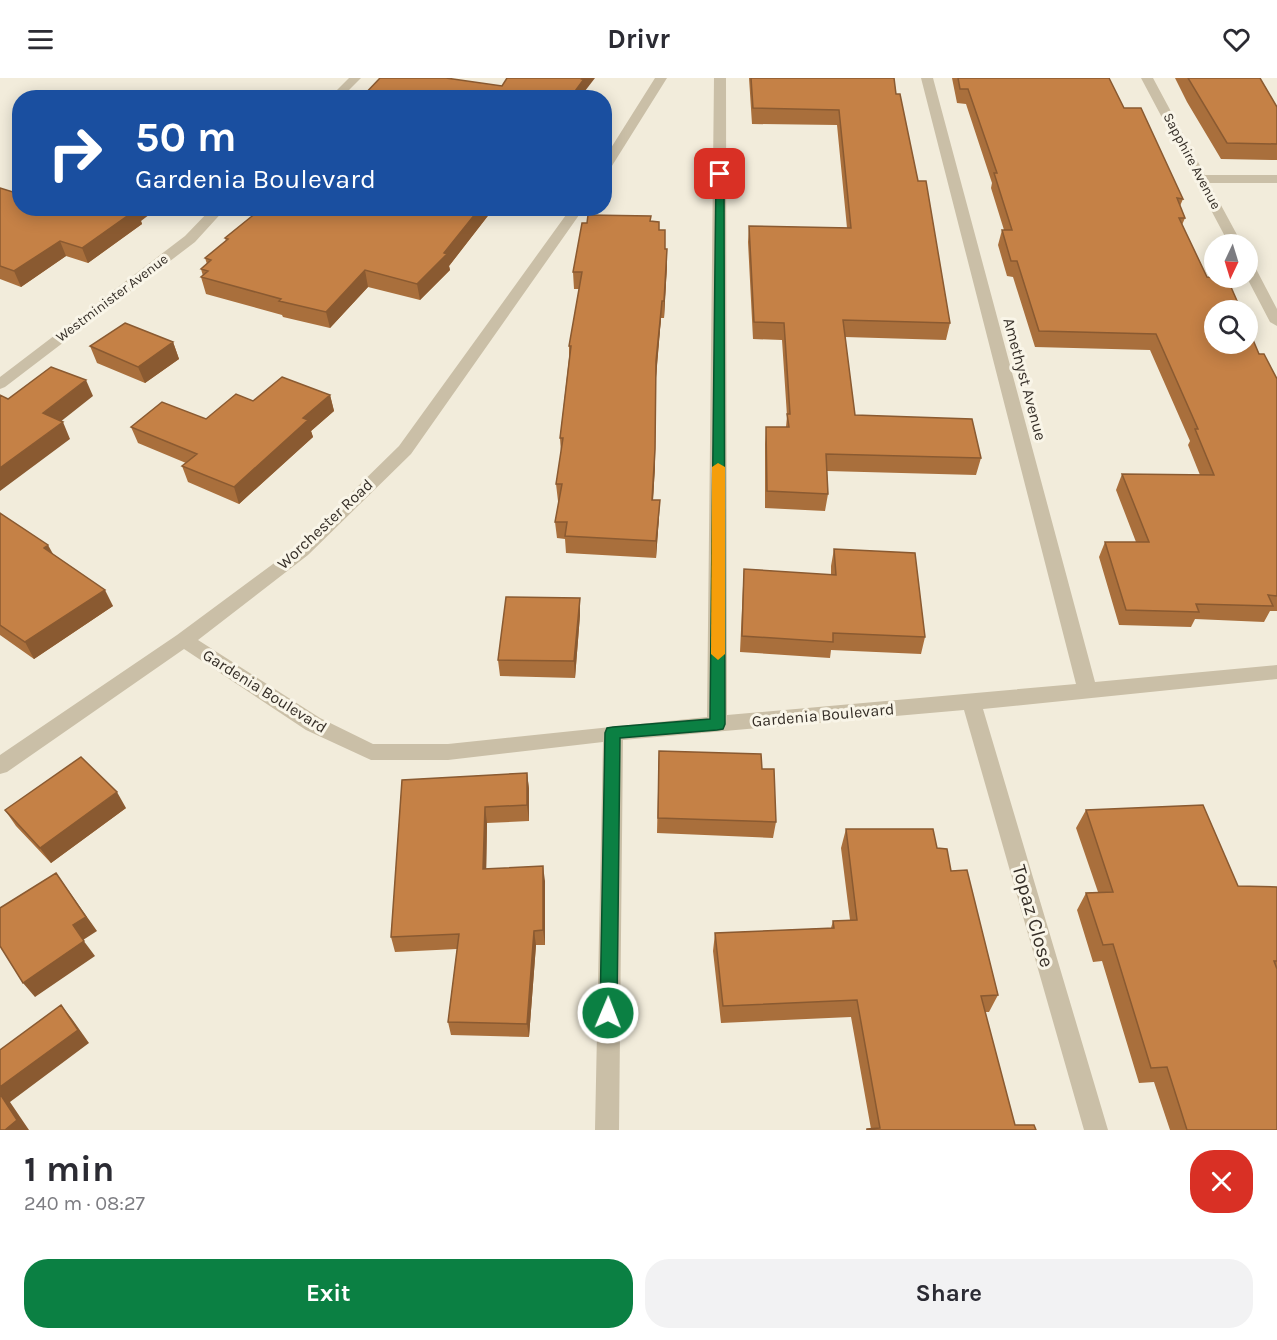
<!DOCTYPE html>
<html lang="en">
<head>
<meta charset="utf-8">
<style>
	:root { --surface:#fff; --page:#f2f2f3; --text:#2b2b33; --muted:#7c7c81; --accent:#0b8043 }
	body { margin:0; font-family:Karla,sans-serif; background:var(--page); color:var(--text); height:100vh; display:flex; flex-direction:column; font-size:22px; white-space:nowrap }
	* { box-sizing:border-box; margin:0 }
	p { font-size:20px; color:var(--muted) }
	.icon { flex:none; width:33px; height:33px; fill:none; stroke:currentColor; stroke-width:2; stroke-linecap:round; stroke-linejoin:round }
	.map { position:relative; height:1052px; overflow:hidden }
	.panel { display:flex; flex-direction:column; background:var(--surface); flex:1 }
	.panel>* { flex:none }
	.banner { position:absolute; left:12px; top:12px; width:600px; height:126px; border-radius:24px; box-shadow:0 3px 15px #0003; background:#1a4fa0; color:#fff; overflow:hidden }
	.needle { width:39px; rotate:184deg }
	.controls { position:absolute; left:1204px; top:156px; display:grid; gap:12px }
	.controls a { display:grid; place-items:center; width:54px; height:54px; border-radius:50%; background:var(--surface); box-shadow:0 3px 15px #0003; font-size:30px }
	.pin { position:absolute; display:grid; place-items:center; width:51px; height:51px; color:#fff; margin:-26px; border-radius:12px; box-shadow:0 3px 9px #0006 }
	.me { position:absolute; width:66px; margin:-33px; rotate:1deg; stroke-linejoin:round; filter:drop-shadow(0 0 4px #0008) }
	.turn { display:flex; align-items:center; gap:21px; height:126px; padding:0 24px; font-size:27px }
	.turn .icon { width:78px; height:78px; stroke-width:2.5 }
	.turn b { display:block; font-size:42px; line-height:51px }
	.round { display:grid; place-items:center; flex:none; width:63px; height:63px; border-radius:24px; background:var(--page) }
	.overview { display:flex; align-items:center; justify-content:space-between; height:102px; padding:0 24px }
	h1 { font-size:36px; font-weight:700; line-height:45px }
	.primary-button { display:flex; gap:12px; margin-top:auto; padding:12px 24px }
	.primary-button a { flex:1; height:69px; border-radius:24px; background:var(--accent); color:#fff; font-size:24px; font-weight:700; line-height:69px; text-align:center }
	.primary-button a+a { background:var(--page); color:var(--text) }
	header { display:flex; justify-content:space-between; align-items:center; height:78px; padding:0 24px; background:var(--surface); font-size:27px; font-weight:700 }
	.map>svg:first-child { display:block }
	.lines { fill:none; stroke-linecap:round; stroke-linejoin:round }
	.street { fill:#cabfa7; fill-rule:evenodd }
	.wall { fill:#a96f3c }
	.shaded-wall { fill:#8a5a31 }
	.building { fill:#c58146; stroke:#8a5a31; stroke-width:1.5 }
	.route { fill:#0b8043; stroke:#07532c; stroke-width:1.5 }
	.slow { fill:#f59e0b }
	.labels { text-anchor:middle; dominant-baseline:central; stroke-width:6; stroke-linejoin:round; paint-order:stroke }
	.far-street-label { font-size:14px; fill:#362f28; stroke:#f9f5e8 }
	.street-label { font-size:16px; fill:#362f28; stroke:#f9f5e8 }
	.near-street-label { font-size:20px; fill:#362f28; stroke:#f9f5e8 }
</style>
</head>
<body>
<header><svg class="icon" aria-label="menu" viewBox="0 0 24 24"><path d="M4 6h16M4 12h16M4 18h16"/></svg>Drivr<svg class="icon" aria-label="heart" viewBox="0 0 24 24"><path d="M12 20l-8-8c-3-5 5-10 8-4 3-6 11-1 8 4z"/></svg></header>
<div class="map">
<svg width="1277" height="1052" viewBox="0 0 1277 1052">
	<rect width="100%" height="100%" fill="#f2ecdb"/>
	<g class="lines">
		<!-- street -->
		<path class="street" d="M 349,0 L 361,0 L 341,20 L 329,20 Z
			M 655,0 L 667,0 L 610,91 L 604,95 L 604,81 Z
			M 714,0 L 726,0 L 727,637 L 1076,606 L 921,0 L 933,0 L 1095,604 L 1277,587 L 1277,601 L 983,631 L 1108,1052 L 1084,1052 L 964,632 L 623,662 L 619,1052 L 595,1052 L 603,664 L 448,682 L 371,682 L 306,652 L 184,571 L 7,694 L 0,696 L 0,677 L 177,557 L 296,469 L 399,368 L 571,130 L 584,130 L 411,376 L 308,477 L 198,562 L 320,640 L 373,666 L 448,666 L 707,639 Z
			M 1141,0 L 1153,0 L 1205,97 L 1277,97 L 1277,105 L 1209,105 L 1242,166 L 1229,166 Z
			M 212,130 L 226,130 L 195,164 L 5,309 L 0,311 L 0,299 L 185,158 Z
			M 1248,185 L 1255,189 L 1277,231 L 1277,248 L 1270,244 L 1247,200 Z"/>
	</g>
	<!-- wall -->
	<path class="wall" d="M 749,0 L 894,0 L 896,16 L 918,103 L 950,245 L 946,262 L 845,259 L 855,337 L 981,380 L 976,397 L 827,393 L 828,416 L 825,433 L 765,430 L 765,366 L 766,349 L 786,349 L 787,338 L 782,262 L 753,261 L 748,164 L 749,148 L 847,150 L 837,47 L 752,46 Z
		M 952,0 L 1109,0 L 1124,30 L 1183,121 L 1180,128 L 1185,140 L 1182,147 L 1207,199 L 1277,301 L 1277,533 L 1270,533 L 1264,544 L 1195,541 L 1191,549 L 1119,547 L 1099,479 L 1105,464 L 1136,464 L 1116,412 L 1122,396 L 1200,397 L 1188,367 L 1190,363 L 1150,272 L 1035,269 L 1013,199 L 1007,198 L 998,167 L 1002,152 L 1004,152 L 991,110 L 992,105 L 966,26 L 957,25 Z
		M 1175,0 L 1260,0 L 1277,29 L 1277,82 L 1221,81 L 1187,24 Z
		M 0,110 L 16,115 L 20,130 L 141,143 L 142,146 L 88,185 L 66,178 L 21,209 L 0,201 Z
		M 262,130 L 494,130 L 449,188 L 450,192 L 420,222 L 368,209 L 330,250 L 283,239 L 282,237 L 206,216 L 201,199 L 203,198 L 201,191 L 207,186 L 205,180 L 226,163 L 225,160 Z
		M 651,143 L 659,152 L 665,171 L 667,187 L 664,240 L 661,240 L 656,298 L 655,388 L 653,422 L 659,439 L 656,480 L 566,475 L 565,461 L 557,460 L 555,444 L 559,423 L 558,423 L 556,406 L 561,375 L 560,360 L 569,280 L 569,268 L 579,211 L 574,211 L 573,194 Z
		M 173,264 L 179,281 L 145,305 L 97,285 L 90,268 Z
		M 330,317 L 334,333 L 311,353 L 313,359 L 239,426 L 188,404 L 182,388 L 186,385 L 138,365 L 131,349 L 206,341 L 253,323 Z
		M 0,435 L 53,476 L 113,528 L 34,581 L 0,557 Z
		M 834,471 L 925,559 L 921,576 L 831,572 L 830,580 L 740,574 L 743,508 L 744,491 L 831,497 L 831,488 Z
		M 580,520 L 580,537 L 575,600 L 500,598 L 498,582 Z
		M 659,673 L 762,691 L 776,744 L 773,760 L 657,755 Z
		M 527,695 L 529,711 L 529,743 L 487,745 L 486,791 L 545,803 L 545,867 L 536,867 L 529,959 L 451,957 L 448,944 L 457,871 L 395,874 L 391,859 L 402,702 Z
		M 126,730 L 51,785 L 16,748 L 5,732 Z
		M 1086,732 L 1238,808 L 1277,809 L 1277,1052 L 1170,1052 L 1154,1004 L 1139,1005 L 1102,883 L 1093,884 L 1077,832 L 1086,815 L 1098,814 L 1076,750 Z
		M 846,751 L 937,770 L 951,793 L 998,917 L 989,934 L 985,934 L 1015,1047 L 1036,1052 L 866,1052 L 867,1051 L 871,1051 L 851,939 L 721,945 L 713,873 L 715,855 L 831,850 L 833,843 L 850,842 L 841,770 Z"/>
	<!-- shaded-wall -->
	<path class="shaded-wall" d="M 583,0 L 595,0 L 585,13 L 585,16 L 582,20 L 570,20 Z
		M 134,130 L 158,130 L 141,143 L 142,146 L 88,185 L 82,170 Z
		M 480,130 L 494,130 L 449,188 L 450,192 L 420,222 L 417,206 L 444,175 Z
		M 60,163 L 66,178 L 21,209 L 14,193 Z
		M 667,171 L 667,187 L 664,240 L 664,223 Z
		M 365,192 L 368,209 L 330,250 L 326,234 Z
		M 662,223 L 661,240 L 656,300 L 656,283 Z
		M 173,264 L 179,281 L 145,305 L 138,289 Z
		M 86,302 L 93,318 L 50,352 L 43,335 Z
		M 330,317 L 334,333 L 311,353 L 313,359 L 239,426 L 234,409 L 303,340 Z
		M 63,344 L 70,361 L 0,413 L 0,390 Z
		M 655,371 L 655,388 L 652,439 L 652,422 Z
		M 660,422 L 659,439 L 656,480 L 656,463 Z
		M 48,467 L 57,483 L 44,470 Z
		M 105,512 L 113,528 L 34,581 L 25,564 Z
		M 580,520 L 580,537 L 575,600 L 574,583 Z
		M 527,695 L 529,711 L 529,743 L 527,727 Z
		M 117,714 L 126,730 L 51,785 L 40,770 Z
		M 485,729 L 487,745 L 486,806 L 483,791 Z
		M 543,788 L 545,803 L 545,867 L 543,852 Z
		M 56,795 L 97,853 L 83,862 L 95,878 L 35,919 L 23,905 L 73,847 Z
		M 534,853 L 536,867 L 529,959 L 527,946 Z
		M 61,927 L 72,941 L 89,965 L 10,1024 L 29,1052 L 5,1052 L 0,1016 L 0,1009 Z"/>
	<!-- building -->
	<path class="building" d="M 380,0 L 446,0 L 502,8 L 507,0 L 583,0 L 582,1 L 584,1 L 570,20 L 361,20 Z
		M 751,0 L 894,0 L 896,16 L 900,16 L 918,103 L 926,103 L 950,245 L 843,242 L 855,337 L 972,341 L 981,380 L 826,376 L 828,416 L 767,413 L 766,349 L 789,349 L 787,336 L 790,336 L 784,245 L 754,244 L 749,148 L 851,150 L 839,32 L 753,30 Z
		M 958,0 L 1109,0 L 1124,30 L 1141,30 L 1183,121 L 1177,120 L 1185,140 L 1179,140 L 1207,199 L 1227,200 L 1241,232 L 1215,232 L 1215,266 L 1248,266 L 1248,250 L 1259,276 L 1264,276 L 1277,301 L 1277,518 L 1268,517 L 1273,528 L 1196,526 L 1199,534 L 1126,532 L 1105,464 L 1149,464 L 1122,396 L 1214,397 L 1195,351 L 1198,351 L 1156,256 L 1039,253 L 1017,183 L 1011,183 L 1002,152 L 1012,152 L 994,95 L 997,95 L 968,11 L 960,11 Z
		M 1188,0 L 1260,0 L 1277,29 L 1277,66 L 1227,65 Z
		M 0,110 L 16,115 L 20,113 L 20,130 L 137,131 L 82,170 L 60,163 L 14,193 L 0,188 Z
		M 262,130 L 480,130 L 444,175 L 447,176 L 417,206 L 365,192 L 326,234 L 279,223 L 281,221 L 201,199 L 208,193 L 201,191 L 211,182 L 205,180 L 228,161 L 225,160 Z
		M 588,137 L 651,138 L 650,143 L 659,144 L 659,152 L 665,152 L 665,171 L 667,171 L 664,223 L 662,223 L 656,283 L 655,371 L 652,422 L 660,422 L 656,463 L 565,458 L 567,444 L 555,444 L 562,406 L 556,406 L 563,360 L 560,360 L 571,268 L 569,268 L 582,194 L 573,194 L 582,145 L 587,145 Z
		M 125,245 L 173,264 L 138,289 L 90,268 Z
		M 51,289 L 86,302 L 43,335 L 63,344 L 0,390 L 0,317 L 8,321 Z
		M 282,299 L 330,317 L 303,340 L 308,342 L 234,409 L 182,388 L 197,376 L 131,349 L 162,324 L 206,341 L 236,316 L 253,323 Z
		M 0,435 L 48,467 L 44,470 L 105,512 L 25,564 L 0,547 Z
		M 834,471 L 915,475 L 925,559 L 833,555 L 833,564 L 742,558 L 744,491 L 836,497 Z
		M 506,519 L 580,520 L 574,583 L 498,582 Z
		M 659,673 L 761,676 L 762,691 L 774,691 L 776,744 L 658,740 Z
		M 81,679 L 117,714 L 40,770 L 5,732 Z
		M 527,695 L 527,727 L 485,729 L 483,791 L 543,788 L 543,852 L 534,853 L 527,946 L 448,944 L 459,856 L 391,859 L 402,702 Z
		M 1203,727 L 1238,808 L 1277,809 L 1277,883 L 1274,883 L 1277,891 L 1277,1052 L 1187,1052 L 1167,989 L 1151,990 L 1113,866 L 1103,867 L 1086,815 L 1113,814 L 1086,732 Z
		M 846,751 L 933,751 L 937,770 L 947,771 L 951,793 L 967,792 L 998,917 L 981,918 L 1015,1047 L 1034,1047 L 1036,1052 L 867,1052 L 867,1051 L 880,1050 L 857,922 L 723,928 L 715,855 L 834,850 L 833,843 L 857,842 Z
		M 56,795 L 86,839 L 73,847 L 84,863 L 23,905 L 0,868 L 0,830 Z
		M 61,927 L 78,952 L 0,1009 L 0,972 Z
		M 0,1016 L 17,1042 L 5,1052 L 0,1052 Z"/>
	<!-- route -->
	<path class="route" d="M 716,94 L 724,96 L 725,646 L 723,651 L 717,652 L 620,660 L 617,935 L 615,941 L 608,944 L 602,941 L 600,935 L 605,655 L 607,650 L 613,649 L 710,641 Z"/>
	<!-- slow -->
	<path class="slow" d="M 718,385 L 725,389 L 725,576 L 718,582 L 711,576 L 712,389 Z"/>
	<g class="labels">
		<!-- far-street labels -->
		<g class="far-street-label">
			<text transform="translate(1192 83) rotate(62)">Sapphire Avenue</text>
			<text transform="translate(112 220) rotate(-37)">Westminister Avenue</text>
		</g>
		<!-- street labels -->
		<g class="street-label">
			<text transform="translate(1025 301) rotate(75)">Amethyst Avenue</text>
			<text transform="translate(325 446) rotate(-43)">Worchester Road</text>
			<text transform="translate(265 613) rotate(32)">Gardenia Boulevard</text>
			<text transform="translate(823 637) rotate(-5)">Gardenia Boulevard</text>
		</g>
		<!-- near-street labels -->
		<g class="near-street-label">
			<text transform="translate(1033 838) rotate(74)">Topaz Close</text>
		</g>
	</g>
</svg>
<div class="controls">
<a><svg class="needle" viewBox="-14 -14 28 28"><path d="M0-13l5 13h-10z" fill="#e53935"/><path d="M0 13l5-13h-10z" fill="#7c7c81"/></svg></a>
<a><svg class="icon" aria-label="search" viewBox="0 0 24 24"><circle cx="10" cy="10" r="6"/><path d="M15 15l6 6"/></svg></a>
</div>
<div class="pin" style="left:720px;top:96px;background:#d93025"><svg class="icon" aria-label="arrive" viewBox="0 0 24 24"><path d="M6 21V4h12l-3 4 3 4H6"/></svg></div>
<svg class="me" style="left:608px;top:935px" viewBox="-20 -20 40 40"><circle r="17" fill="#0b8043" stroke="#fff" stroke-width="3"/><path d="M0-11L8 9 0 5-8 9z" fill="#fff"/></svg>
<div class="banner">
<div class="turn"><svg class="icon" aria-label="right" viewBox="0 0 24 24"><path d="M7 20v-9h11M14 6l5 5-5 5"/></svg><div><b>50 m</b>Gardenia Boulevard</div></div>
</div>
</div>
<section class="panel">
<div class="overview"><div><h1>1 min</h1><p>240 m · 08:27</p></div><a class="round" style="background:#d93025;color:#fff"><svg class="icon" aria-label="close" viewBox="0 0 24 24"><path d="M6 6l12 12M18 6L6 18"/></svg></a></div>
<div class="primary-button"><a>Exit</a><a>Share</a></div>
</section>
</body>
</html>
